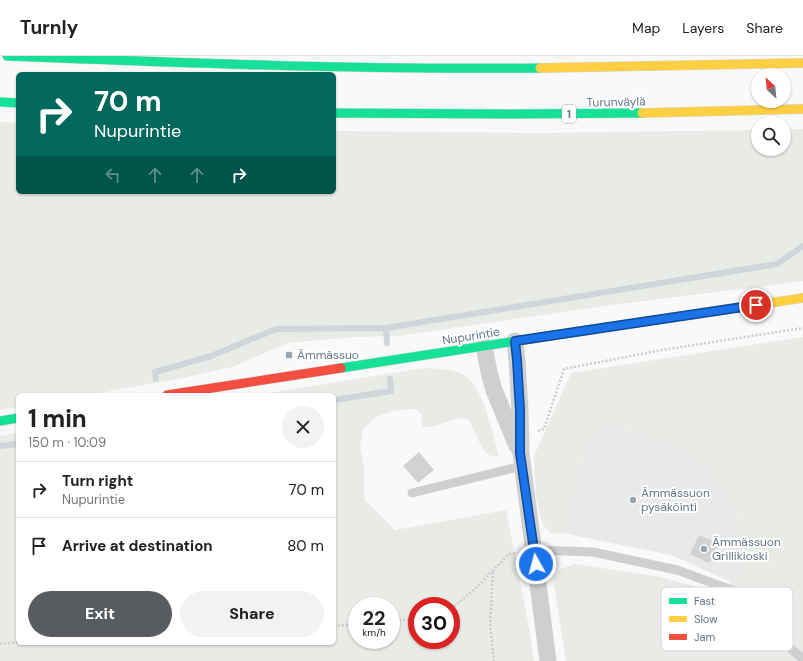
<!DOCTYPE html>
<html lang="en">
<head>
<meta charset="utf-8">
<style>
	:root { --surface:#fff; --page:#f2f2f2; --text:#222; --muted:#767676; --line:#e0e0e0; --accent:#585c60 }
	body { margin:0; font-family:"DM Sans",sans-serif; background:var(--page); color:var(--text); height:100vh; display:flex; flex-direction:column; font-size:15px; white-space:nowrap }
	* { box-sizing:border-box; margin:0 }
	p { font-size:13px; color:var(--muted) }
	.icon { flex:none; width:22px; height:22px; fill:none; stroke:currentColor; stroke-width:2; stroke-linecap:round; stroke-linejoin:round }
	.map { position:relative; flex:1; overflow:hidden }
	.details { position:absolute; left:16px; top:337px; width:320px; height:252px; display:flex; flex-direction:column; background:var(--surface); border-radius:6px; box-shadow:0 1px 3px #0004 }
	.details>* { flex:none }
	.top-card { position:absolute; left:16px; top:16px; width:320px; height:122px; border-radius:6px; box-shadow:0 1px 3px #0004; background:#00695c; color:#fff; overflow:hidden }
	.needle { width:26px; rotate:333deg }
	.fabs { position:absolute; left:751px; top:12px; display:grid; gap:8px }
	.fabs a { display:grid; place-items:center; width:40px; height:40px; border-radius:50%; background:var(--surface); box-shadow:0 1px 3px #0004; font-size:20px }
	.speed { position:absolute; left:348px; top:541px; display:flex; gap:8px; font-size:20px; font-weight:700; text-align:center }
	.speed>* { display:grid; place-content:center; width:52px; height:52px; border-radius:50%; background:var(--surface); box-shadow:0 1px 3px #0004; line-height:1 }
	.speed small { font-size:10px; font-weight:400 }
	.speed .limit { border:6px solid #d22; background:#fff; color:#111 }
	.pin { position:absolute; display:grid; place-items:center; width:34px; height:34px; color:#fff; margin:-17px; border:2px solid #fff; border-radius:50%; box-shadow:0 1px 4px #0007 }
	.me { position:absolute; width:44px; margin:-22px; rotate:353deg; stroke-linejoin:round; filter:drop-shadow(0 0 3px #0008) }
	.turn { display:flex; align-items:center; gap:14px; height:84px; padding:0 12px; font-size:18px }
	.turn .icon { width:52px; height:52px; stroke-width:2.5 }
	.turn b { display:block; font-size:28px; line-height:34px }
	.lanes { display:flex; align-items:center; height:38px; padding:0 12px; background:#0003; justify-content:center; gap:20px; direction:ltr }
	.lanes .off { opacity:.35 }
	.round { display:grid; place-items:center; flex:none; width:42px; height:42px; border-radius:21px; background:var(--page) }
	.summary { display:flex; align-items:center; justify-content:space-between; height:68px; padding:0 12px }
	h1 { font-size:24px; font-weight:800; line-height:30px }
	.cta { display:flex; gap:8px; margin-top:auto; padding:8px 12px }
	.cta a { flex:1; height:46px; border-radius:24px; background:var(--accent); color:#fff; font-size:16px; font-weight:800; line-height:46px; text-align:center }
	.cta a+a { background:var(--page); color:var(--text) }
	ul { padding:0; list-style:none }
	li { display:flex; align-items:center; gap:12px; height:56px; padding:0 12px; border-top:1px solid var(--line) }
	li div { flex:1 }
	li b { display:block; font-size:15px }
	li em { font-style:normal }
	header { display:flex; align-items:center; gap:24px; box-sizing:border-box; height:56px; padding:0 20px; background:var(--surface); border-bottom:1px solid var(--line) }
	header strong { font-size:19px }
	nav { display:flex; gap:22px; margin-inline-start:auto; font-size:14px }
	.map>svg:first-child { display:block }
	.built { fill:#e8e9e9 }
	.green { fill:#e8ebe6; fill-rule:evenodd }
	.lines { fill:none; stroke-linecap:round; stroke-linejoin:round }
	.stream { stroke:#ced6d9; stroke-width:6 }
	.building { fill:#d0d2d3 }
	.fast-casing { stroke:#d5d6d7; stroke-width:10 }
	.slow-casing { stroke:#d5d6d7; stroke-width:10 }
	.jam-casing { stroke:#d5d6d7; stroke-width:10 }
	.path { stroke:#cbcccd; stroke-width:2.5; stroke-dasharray:2 2; stroke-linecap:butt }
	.lane { stroke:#cecfd0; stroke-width:9 }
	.street { stroke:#cecfd0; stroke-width:17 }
	.fast { stroke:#16e098; stroke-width:9 }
	.slow { stroke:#ffcf43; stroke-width:9 }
	.jam { stroke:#f24e42; stroke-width:9 }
	.route-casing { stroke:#114b97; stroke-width:10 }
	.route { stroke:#1a73e8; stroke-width:7 }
	.poi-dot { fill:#99a4ac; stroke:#fff; stroke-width:1.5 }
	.labels { text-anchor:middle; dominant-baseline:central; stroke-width:4; stroke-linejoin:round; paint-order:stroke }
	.shield { fill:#fff; stroke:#939fa8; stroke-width:1 }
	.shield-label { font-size:11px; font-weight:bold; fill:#657683 }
	.street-label { font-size:12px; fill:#657683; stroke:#fff }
	.poi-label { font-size:12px; fill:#657683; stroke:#fff; text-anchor:start }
	.key { fill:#fff; stroke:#d1d6da; stroke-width:1 }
	.key-label { font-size:11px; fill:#657683 }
</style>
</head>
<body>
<header>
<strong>Turnly</strong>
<nav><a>Map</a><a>Layers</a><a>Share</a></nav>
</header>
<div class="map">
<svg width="803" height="605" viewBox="0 0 803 605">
	<rect width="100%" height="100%" fill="#f9f9f9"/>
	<!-- built -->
	<path class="built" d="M 605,369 L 668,386 L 709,411 L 736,456 L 743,512 L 731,526 L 671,499 L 563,477 L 587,391 L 593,376 Z"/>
	<!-- green -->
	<path class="green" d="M 0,66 L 18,67 L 18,136 L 334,136 L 334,75 L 540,77 L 758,74 L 758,93 L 784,93 L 784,73 L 803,73 L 803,225 L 612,249 L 398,280 L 354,281 L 287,287 L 233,311 L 177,323 L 88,339 L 18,339 L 18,351 L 0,354 Z
		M 803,281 L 803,605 L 566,605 L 553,523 L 560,513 L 575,508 L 660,521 L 693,530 L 723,544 L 731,526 L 743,512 L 736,456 L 709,411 L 668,386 L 605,369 L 593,376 L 587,391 L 563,477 L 552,478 L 543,470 L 536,441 L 534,400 L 571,317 Z
		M 424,312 C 437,313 452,312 464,319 C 485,333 492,377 499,401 C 496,400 492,400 489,399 C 481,395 474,371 468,363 L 459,362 L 431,371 L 423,371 L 421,365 L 422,359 L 416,353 L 396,354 L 376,361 L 363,373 L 360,391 L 364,410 L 364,443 L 395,474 L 506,454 L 527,561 L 534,605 L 0,605 L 0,380 L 18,377 L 18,587 L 334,587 L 334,339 L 257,339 ZM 357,550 L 391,550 L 391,584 L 357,584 ZM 417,550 L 451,550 L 451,584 L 417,584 Z"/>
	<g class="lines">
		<!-- stream -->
		<path class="stream" d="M 386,272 L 387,287
			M 156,323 L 155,316 L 211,300 L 276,273 L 386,272 L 777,208 L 803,190
			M 334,344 L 391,335 L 390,323
			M 0,390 L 18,388"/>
	</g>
	<!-- building -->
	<path class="building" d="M 419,396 L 434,414 L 418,427 L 403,410 Z
		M 699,479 L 719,488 L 709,507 L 690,498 Z"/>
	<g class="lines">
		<defs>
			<path id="fast" d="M 7,0 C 185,7 363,14 540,12
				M 0,46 L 18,47
				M 334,57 L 510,58 L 642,57
				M 341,312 L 634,267
				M 0,365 L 18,362"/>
			<path id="slow" d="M 540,12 L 803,7
				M 642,57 L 803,53
				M 634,267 L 803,242"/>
			<path id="jam" d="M 167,339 L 341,312"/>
		</defs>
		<!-- fast casing -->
		<use href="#fast" class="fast-casing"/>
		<!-- slow casing -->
		<use href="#slow" class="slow-casing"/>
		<!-- jam casing -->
		<use href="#jam" class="jam-casing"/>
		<!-- path -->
		<path class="path" d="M 538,375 L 544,373 L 564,313 L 662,294 L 803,272
			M 493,516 L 490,568 L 494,605
			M 451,553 L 476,532 L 509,498 L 516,497
			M 391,565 L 417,563
			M 334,570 L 357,568
			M 0,588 L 18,586"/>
		<!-- lane -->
		<path class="lane" d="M 412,437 L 522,410
			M 534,494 L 593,496 L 677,514 L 740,537 L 771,576 L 803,603"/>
		<!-- street -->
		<path class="street" d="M 515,285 L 517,304 L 520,354 L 521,397 L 548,605
			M 484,290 L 489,316 L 494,334 L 517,390"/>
		<!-- fast -->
		<use href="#fast" class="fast"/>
		<!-- slow -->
		<use href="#slow" class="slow"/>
		<!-- jam -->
		<use href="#jam" class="jam"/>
	</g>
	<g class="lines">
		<defs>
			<path id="route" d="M 536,508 L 520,397 L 520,354 L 517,304 L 515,285 L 756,249"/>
		</defs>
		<!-- route casing -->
		<use href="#route" class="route-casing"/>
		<!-- route -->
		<use href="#route" class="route"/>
	</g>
	<!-- markers -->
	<g class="poi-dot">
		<rect x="285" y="295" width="8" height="8" rx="2"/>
		<circle cx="633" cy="444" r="4"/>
		<circle cx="704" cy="493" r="4"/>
	</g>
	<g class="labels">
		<!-- shield labels -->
		<rect class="shield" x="562" y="49" width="14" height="18" rx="3"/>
		<g class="shield-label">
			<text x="569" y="58">1</text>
		</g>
		<!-- street labels -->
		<g class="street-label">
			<text transform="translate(616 46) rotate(-1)">Turunväylä</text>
			<text transform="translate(471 280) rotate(-9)">Nupurintie</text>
		</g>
		<!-- poi labels -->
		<g class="poi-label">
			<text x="297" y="299">Ämmässuo</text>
			<text x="641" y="437">Ämmässuon<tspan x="641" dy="14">pysäköinti</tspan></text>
			<text x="712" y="486">Ämmässuon<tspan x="712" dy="14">Grillikioski</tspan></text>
		</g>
	</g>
	<!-- legend -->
	<rect x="661" y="531" width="132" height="64" rx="6" class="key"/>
	<rect x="669" y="542" width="18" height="6" fill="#16e098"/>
	<rect x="669" y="560" width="18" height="6" fill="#ffcf43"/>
	<rect x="669" y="578" width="18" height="6" fill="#f24e42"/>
	<g class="key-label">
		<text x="694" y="549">Fast</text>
		<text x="694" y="567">Slow</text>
		<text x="694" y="585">Jam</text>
	</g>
</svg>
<div class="fabs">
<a><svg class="needle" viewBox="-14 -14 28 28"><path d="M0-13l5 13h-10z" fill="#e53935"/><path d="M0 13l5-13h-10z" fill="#767676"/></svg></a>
<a><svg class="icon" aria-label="search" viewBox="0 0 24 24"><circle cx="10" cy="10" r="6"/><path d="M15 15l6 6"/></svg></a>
</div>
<div class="speed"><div>22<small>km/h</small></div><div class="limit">30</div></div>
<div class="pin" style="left:756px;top:249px;background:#d93025"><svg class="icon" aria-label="arrive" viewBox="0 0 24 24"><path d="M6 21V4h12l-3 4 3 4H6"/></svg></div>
<svg class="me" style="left:536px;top:508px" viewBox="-20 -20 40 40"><circle r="17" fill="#1a73e8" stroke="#fff" stroke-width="3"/><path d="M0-11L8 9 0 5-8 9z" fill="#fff"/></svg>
<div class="top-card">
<div class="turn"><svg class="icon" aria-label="right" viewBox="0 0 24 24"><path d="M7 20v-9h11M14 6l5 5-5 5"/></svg><div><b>70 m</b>Nupurintie</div></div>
<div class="lanes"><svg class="icon off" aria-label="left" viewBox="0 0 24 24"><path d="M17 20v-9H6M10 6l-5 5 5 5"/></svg><svg class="icon off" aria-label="ahead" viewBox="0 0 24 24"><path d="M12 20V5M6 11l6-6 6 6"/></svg><svg class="icon off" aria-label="ahead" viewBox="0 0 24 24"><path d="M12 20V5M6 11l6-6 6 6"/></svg><svg class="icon" aria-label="right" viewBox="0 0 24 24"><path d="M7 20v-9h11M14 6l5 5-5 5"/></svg></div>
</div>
<section class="details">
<div class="summary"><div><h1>1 min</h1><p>150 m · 10:09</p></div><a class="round"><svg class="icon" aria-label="close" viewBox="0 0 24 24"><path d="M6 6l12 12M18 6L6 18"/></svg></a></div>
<ul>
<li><svg class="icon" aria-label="right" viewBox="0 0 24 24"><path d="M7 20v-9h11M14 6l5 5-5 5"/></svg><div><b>Turn right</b><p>Nupurintie</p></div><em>70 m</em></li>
<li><svg class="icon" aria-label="arrive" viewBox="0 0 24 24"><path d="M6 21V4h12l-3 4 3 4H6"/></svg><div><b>Arrive at destination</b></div><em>80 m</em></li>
</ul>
<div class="cta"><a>Exit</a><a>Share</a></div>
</section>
</div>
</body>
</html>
